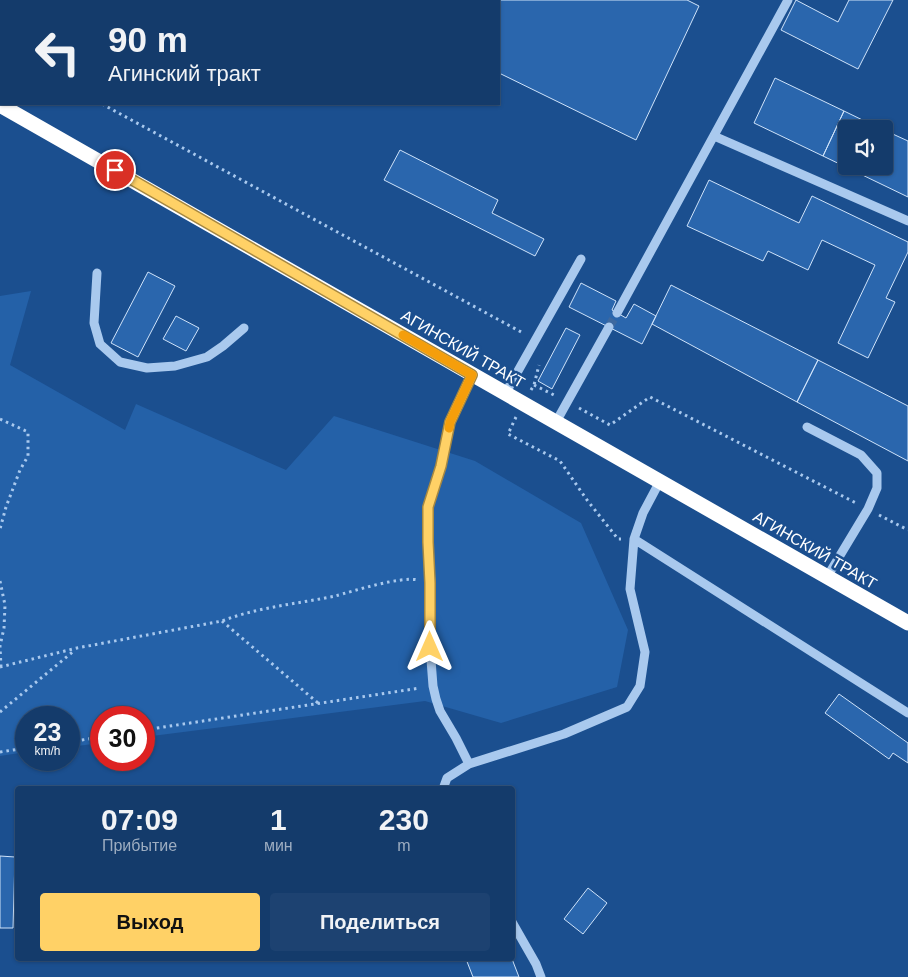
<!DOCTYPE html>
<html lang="ru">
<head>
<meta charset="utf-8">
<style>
	:root { --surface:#143b6b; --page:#1d4271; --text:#f1f3f6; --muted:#9dadc1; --line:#33557e; --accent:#ffd166 }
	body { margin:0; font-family:Arial,sans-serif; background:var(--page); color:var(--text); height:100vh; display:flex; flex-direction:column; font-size:19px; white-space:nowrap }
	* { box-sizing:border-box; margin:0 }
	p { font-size:16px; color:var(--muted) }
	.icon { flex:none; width:28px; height:28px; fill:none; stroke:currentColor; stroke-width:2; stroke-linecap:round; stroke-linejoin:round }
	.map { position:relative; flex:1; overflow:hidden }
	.details { position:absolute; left:15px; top:786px; width:500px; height:175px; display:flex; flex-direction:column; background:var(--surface); border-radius:5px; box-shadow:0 1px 4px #0004,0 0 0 1px var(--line) }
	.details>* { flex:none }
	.banner { position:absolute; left:0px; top:0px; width:500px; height:105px; box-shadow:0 1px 4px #0004,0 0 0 1px var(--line); background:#143b6b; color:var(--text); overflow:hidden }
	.tools { position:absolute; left:838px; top:120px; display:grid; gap:10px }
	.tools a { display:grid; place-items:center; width:55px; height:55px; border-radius:5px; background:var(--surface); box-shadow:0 1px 4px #0004,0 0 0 1px var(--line); font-size:25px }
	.speed { position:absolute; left:15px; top:706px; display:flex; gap:10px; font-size:25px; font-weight:700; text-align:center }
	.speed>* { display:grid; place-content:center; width:65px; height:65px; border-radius:50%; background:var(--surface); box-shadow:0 1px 4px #0004,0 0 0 1px var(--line); line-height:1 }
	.speed small { font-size:12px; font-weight:400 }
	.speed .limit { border:8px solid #d22; background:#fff; color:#111 }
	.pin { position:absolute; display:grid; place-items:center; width:42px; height:42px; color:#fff; margin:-21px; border:2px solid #fff; border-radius:50%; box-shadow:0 1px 5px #0007 }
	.me { position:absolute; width:55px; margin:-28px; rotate:0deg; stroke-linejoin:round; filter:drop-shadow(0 0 4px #0008) }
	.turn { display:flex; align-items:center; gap:18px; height:105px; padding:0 25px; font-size:22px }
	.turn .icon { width:65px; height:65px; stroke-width:2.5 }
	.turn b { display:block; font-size:35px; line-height:42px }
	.eta { display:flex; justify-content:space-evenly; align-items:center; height:85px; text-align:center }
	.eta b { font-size:30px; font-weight:800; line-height:35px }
	.action { display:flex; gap:10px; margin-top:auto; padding:10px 25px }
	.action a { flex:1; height:58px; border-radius:5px; background:var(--accent); color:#111; font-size:20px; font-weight:800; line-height:58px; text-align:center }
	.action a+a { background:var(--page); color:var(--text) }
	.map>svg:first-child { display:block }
	.green { fill:#2461a8 }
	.building { fill:#2a66ad; stroke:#cfe3fa }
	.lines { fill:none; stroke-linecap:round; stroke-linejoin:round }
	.minor-tunnel { stroke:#3d69a0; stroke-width:9; stroke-dasharray:9 4.5; stroke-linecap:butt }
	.path { stroke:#a9c9ee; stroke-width:3; stroke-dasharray:2.5 4; stroke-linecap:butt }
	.minor { stroke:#a9c9ee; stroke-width:9 }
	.highway { stroke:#fff; stroke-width:15 }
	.route-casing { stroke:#a68842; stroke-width:12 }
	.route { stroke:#ffd166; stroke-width:9 }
	.slow { stroke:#f59e0b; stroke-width:9 }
	.labels { text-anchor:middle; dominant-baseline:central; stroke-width:5; stroke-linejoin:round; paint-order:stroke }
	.street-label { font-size:16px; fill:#fff; stroke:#1b4f8f }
</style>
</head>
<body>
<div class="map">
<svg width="908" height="977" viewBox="0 0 908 977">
	<rect width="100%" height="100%" fill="#1b4f8f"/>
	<!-- green -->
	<path class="green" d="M 31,291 L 10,365 L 125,430 L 136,404 L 286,470 L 334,416 L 475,461 L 581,523 L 628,630 L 617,687 L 501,723 L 425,701 L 144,737 L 144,718 L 101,718 L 101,743 L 69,747 L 69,718 L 26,718 L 26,752 L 0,756 L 0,296 Z"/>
	<!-- building -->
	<path class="building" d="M 31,0 L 79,0 L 78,1 L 31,1 Z
		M 167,0 L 256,0 L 255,1 L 167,1 Z
		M 350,0 L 687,0 L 699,6 L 636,140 L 499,73 L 499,1 L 353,1 Z
		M 796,0 L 838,22 L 849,0 L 893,0 L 858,69 L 781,30 Z
		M 775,78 L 844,111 L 823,156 L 754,123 Z
		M 844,111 L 881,129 L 846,129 L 846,166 L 884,166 L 884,130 L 908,141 L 908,197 L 823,156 Z
		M 400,150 L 498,200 L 492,213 L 544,239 L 535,256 L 384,180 Z
		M 709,180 L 799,223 L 812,196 L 908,242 L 908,252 L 886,298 L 895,302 L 868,358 L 838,343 L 875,265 L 822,240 L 808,270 L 768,251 L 763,261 L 687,226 Z
		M 148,272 L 175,286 L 138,357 L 111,343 Z
		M 581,283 L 616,301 L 612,310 L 626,318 L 634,304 L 656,316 L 642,344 L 569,307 Z
		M 671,285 L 818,360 L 797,402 L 652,324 Z
		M 176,316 L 199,328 L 186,351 L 163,339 Z
		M 566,328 L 580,335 L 552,389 L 538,381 Z
		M 818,360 L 908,406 L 908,461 L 797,402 Z
		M 839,694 L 908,743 L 908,763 L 893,753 L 889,759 L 825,713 Z
		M 0,856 L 15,857 L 13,928 L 0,928 Z
		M 588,888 L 607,903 L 583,934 L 564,919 Z
		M 466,959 L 512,959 L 519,977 L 473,977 Z"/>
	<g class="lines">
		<!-- minor-tunnel -->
		<path class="minor-tunnel" d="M 609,327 L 617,313"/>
		<!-- path -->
		<path class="path" d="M 0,48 L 1,49
			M 102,104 L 523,333
			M 534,385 L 556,396
			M 531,390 L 534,385 L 539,365
			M 579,408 L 610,425 L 650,397 L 856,503
			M 516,417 L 508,434 L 560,461 L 587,500 L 618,539 L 621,539
			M 0,419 L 28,432 L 28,456 L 20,470 L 6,507 L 0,529
			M 879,515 L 908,530
			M 0,581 L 5,605 L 4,628 L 0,646 L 1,667
			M 222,621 L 318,703
			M 0,667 L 77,648 L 222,621 C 258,607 297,604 335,596 C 354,591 400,576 418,580
			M 0,712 L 75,650
			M 144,730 L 420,688
			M 69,742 L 101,737
			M 0,752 L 26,748"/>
		<!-- minor -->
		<path class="minor" d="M 714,136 L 908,221
			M 97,273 L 94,323 L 100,344 L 120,362 L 147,368 L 175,366 L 207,357 L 223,346 L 244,328
			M 617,313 L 788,0
			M 505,394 L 581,259
			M 556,422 L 609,327
			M 807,427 L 861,455 L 877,473 L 877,488 L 868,509 L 827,577
			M 660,481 L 643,513 L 634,539 L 908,713
			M 469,764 L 456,738 L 440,711 L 436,699 L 433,686 L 430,647 L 431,583 L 428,542 L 428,507 L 441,466 L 450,422 L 472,375
			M 443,789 L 447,778 L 469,764 L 564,734 L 627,707 L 640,686 L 645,652 L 630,589 L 634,539
			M 512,922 L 536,964 L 541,977"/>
		<!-- highway -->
		<path class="highway" d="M 0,105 L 908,623"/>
	</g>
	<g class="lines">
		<defs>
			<path id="route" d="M 115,170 L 472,375 L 450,422 L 441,466 L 428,507 L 428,542 L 430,583 L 430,647"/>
		</defs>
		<!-- route casing -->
		<use href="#route" class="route-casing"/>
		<!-- route -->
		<use href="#route" class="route"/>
		<!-- slow -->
		<path class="slow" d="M 403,335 L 472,375 L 450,422 L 449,428"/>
	</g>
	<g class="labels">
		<!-- street labels -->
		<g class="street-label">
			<text transform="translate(463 349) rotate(30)">АГИНСКИЙ ТРАКТ</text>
			<text transform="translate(815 550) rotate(30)">АГИНСКИЙ ТРАКТ</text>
		</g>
	</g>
</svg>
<div class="tools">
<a><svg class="icon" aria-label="sound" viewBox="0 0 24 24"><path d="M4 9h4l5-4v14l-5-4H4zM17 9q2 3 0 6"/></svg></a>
</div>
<div class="speed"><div>23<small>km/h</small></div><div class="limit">30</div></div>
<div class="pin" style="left:115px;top:170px;background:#d93025"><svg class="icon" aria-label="arrive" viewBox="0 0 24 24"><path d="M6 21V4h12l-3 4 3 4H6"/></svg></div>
<svg class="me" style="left:430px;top:647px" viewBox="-20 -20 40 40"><path d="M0-17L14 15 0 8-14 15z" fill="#ffd166" stroke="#fff" stroke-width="4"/></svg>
<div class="banner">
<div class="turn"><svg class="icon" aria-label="left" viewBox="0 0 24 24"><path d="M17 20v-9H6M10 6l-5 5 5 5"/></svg><div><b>90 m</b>Агинский тракт</div></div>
</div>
<section class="details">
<div class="eta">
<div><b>07:09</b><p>Прибытие</p></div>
<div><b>1</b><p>мин</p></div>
<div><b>230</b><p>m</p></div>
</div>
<div class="action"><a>Выход</a><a>Поделиться</a></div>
</section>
</div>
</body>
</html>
